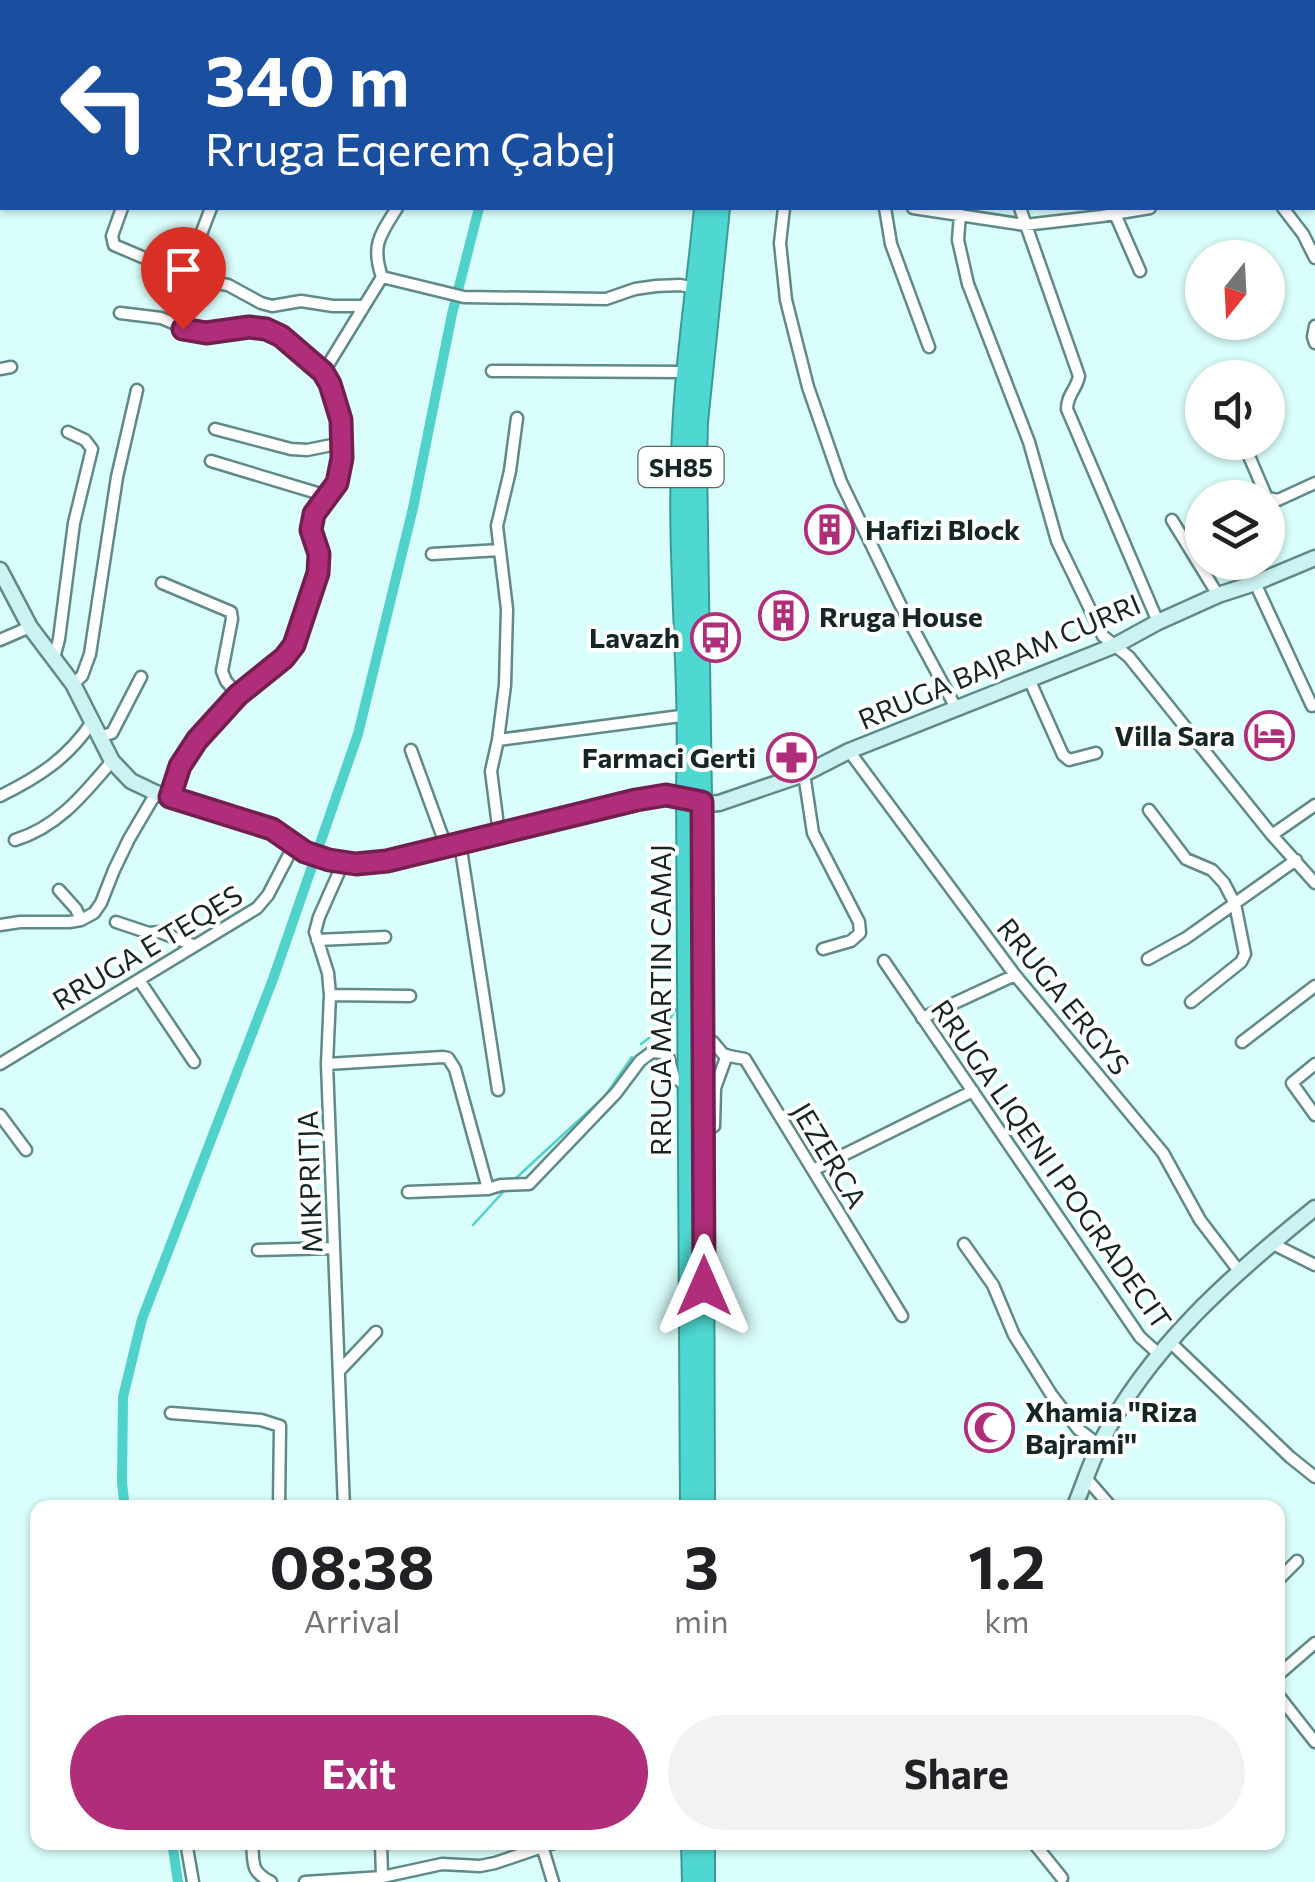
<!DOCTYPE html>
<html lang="en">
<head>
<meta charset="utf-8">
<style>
	:root { --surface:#fff; --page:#f2f2f2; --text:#202124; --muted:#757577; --accent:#b02e79 }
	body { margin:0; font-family:Commissioner,sans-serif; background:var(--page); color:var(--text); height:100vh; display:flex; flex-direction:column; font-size:38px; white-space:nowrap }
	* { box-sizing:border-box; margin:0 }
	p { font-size:32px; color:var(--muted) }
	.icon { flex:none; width:55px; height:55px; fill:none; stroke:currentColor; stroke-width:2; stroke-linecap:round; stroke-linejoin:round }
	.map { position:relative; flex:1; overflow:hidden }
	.panel { position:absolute; left:30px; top:1500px; width:1255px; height:350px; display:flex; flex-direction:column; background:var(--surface); border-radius:20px; box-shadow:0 2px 8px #0004 }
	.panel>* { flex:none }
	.banner { position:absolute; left:0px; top:0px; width:1315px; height:210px; box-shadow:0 2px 8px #0004; background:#1a4fa0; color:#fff; overflow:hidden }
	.needle { width:65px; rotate:198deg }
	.fabs { position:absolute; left:1185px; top:240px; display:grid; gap:20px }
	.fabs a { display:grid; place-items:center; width:100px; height:100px; border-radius:50%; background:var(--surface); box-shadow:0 2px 8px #0004; font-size:50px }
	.pin { position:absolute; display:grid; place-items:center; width:85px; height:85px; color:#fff; margin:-102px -42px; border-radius:50% 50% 50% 0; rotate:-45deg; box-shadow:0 0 10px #0007 }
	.pin .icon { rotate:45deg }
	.me { position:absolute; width:110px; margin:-55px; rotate:0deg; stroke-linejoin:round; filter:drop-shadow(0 0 8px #0008) }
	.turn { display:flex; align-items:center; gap:35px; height:210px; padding:0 40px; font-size:45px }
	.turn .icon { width:130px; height:130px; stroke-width:2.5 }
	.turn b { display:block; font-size:70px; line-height:85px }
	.eta { display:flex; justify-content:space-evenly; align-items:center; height:170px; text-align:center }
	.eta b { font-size:60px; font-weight:700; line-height:70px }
	.action { display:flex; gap:20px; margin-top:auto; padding:20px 40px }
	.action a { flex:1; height:115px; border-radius:60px; background:var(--accent); color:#fff; font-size:40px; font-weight:700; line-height:115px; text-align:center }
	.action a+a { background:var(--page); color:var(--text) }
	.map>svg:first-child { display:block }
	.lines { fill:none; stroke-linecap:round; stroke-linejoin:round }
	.stream { stroke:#50d2cb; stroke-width:2.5 }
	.canal { stroke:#50d2cb; stroke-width:10 }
	.street-casing { stroke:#608a87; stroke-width:15 }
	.secondary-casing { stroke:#608a87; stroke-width:19 }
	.highway-casing { stroke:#3b9a95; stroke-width:22 }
	.street { stroke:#fff; stroke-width:10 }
	.secondary { stroke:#caf3f1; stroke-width:14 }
	.highway { stroke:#4fd8d1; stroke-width:18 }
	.route-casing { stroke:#721e4f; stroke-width:25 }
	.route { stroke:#b02e79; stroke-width:18 }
	.labels { text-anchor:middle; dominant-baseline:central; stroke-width:8; stroke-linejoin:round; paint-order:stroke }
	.shield { fill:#fff; stroke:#5b6766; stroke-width:2.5 }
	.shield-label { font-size:25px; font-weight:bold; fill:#152625 }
	.poi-label { font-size:28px; font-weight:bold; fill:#152625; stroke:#fff; text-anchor:start }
	.street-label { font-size:28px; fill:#152625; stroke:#fff }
</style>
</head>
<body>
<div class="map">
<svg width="1315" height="1882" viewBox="0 0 1315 1882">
	<rect width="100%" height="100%" fill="#dafefb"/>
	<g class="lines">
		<!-- stream -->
		<path class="stream" d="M 641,1044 L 666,1025 L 676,1009
			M 516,1178 L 605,1096 L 632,1057
			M 473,1225 L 504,1191"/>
		<!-- canal -->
		<path class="canal" d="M 526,2 L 527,0
			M 125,1508 L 122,1483 L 123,1397 L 142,1319 L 273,979 L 358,734 L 413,508 L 452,314 L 479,208
			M 172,1842 L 178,1882"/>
		<defs>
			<path id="street" d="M 810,0 L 823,2
				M 50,2 L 51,0
				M 442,2 L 442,0
				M 490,2 L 490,0
				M 961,2 L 961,0
				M 0,69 L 2,65
				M 1312,95 L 1315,94
				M 122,208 L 112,236 L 114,245 L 194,279 L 228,285 L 261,303 L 272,306 L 301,301 L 333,306 L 364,306
				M 784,208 L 780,243 L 786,300 L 808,387 L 841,482 L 901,606 L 956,708
				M 885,208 L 891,244 L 929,347
				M 913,208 L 1025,225 L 1102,216 L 1150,208
				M 1020,208 L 1079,376 C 1077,389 1067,394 1067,409 L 1158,622
				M 1283,208 L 1303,234 L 1315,258
				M 960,214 L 958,240 L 968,284 L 1029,442 L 1057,541 L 1103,636 L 1129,657 L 1272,835 L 1315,883
				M 1115,214 L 1140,271
				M 185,276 L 211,208
				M 382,277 L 464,297 L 606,299 L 635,289 L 656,286 L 680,285 L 696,288
				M 382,277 C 371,245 380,235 397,208
				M 120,313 L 161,318 L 195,332 L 206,333 L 249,327 L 266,329 L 281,336 L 323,373 L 335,395 L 341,420 L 341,470 L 337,483 L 315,515 L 311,530 L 319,554 L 318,573 L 294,645 L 284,658 L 238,695 L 197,740 L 180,766 L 170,797
				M 1315,326 L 1313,337 L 1315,343
				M 0,369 L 11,367
				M 492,371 L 686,372
				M 323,373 L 382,277
				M 1215,375 L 1216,378
				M 215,429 L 291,449 L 307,450 L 342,443
				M 1243,442 L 1267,498
				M 211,461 L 327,496
				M 1268,498 L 1278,500 L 1315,483
				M 1172,520 L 1218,595
				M 432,554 L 500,550
				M 162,583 L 231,612 L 232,619 L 222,671 L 226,681 L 238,695
				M 1255,583 L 1312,706
				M 0,640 L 30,627
				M 54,658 L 59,639 L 74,523 L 92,449 L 85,440 L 68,432
				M 1029,679 L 1063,755 L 1069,760 L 1096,753
				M 73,684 L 82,676 L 90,654 L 117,477 L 137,390
				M 99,737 L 112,733 L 141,677
				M 498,740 L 688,715
				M 411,750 L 446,846
				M 849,751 L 1015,975 L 1163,1153 L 1200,1220 L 1239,1271
				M 804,774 L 813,833 L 859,922 L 860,933 L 851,941 L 823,949
				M 0,796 C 39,777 68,758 92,722
				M 1149,810 L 1186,859 L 1212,870 L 1224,883 L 1235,904 L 1245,954 L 1241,962 L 1191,1002
				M 499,834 L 491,771 L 498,740 L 505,685 L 507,609 L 497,526 L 510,471 L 517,418
				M 1272,835 L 1315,805
				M 15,840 C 58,827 84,794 112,761
				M 460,843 L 498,1090
				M 343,863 L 319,917 L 315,932 L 328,973 L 330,995 L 327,1064 L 344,1508
				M 59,890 L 76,909 L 81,920
				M 116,922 L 149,933 L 160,932 L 193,945
				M 0,925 L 20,922 L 69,922 L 81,920 L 94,913 L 101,903 L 114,870 L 129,839 L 156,793
				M 317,940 L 385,937
				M 1148,959 L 1186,938 L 1296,860
				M 884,961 L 1140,1337 L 1160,1355
				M 139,980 L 194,1062
				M 330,995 L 410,996
				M 922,1018 L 1015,975
				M 703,1039 L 713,1042 L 724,1055 L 745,1059 L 902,1316
				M 1242,1042 L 1315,986
				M 0,1064 L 257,908 L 268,895 L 294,845
				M 327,1064 L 443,1057 L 448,1058 L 455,1069 L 488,1189
				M 1315,1064 L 1292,1083 L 1315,1115
				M 0,1115 L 26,1150
				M 704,1131 L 714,1126 L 715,1088 L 727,1055
				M 813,1170 L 973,1091
				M 408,1192 L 488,1189 L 501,1185 L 529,1184 L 616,1093 L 640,1061 L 652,1052 L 663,1053 L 668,1056 L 674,1077 L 688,1087
				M 1271,1243 L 1315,1265
				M 964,1244 L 993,1285 L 1014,1335 L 1051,1394 L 1078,1429 L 1099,1445
				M 258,1250 L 334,1248
				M 1170,1342 L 1290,1457 L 1315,1477
				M 340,1370 L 376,1332
				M 171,1413 L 261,1420 L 280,1426 L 279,1508
				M 1086,1478 L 1112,1508
				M 1278,1580 L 1297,1561
				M 1278,1675 L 1315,1643
				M 1278,1695 L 1315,1742
				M 186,1842 L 193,1882
				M 252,1842 C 254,1864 250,1871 271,1882
				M 381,1842 L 382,1877
				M 1033,1842 L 1062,1878
				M 543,1849 L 553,1882
				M 305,1882 L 382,1877 L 442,1864 L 480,1866 L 495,1863 L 557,1842"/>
			<path id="secondary" d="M 0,570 L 30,627 L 73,684 L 112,761 L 131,781 L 156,793 L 272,829 L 305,852 L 329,859 L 355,864 L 387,861 L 636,800 L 666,795 L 707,804 L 719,803 L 804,774 L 849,751 L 1116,645 L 1158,622 L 1218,595 L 1255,583 L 1315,558
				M 1074,1508 C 1083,1487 1090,1464 1100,1444 C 1148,1348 1233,1274 1315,1208"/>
			<path id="highway" d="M 725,2 L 725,0
				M 741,2 L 741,0
				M 690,1508 L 686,785 C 690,676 677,567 681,458 C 683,374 696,291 704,208
				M 705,1508 L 703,865 L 697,461 L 698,422 L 720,208
				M 691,1842 L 692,1882
				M 705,1882 L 705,1842"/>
		</defs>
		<!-- street casing -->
		<use href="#street" class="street-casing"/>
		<!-- secondary casing -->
		<use href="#secondary" class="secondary-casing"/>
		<!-- highway casing -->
		<use href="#highway" class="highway-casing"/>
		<!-- street -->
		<use href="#street" class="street"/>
		<!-- secondary -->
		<use href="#secondary" class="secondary"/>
		<!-- highway -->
		<use href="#highway" class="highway"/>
	</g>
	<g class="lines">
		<defs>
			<path id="route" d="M 183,329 L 206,333 L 249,327 L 266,329 L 281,336 L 323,372 L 330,384 L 341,420 L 342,458 L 337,483 L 314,514 L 311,530 L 319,554 L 318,573 L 294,645 L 284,658 L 238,695 L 197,740 L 180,766 L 170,797 L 272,829 L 305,852 L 329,860 L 356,864 L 387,861 L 636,800 L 666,795 L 702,802 L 704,1286"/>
		</defs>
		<!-- route casing -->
		<use href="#route" class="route-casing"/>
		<!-- route -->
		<use href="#route" class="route"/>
	</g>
	<!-- icons -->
	<defs>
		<symbol id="building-ring" viewBox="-11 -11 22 22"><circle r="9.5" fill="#fff" stroke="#b02e79" stroke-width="1.5"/><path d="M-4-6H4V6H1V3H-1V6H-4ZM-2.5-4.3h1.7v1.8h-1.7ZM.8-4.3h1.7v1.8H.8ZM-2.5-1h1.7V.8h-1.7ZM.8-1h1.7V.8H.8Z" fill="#b02e79"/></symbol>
		<symbol id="bus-ring" viewBox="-11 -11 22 22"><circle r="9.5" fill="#fff" stroke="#b02e79" stroke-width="1.5"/><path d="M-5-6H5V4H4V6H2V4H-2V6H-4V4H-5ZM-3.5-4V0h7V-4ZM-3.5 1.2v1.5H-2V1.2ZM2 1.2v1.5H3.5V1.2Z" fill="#b02e79"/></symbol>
		<symbol id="hotel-ring" viewBox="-11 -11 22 22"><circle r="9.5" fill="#fff" stroke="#b02e79" stroke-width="1.5"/><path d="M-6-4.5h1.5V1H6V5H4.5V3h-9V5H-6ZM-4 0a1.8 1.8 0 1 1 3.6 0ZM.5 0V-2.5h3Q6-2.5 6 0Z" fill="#b02e79"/></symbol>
		<symbol id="pharmacy-ring" viewBox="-11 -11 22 22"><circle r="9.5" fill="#fff" stroke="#b02e79" stroke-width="1.5"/><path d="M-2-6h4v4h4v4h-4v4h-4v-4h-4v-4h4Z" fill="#b02e79"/></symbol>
		<symbol id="mosque-ring" viewBox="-11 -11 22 22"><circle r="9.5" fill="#fff" stroke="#b02e79" stroke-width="1.5"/><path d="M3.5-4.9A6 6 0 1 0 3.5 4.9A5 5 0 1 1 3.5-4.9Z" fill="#b02e79"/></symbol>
	</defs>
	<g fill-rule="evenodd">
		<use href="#building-ring" x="802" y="502" width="55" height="55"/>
		<use href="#building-ring" x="756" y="588" width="55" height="55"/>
		<use href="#bus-ring" x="688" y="610" width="55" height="55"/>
		<use href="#hotel-ring" x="1242" y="708" width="55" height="55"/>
		<use href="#pharmacy-ring" x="764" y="730" width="55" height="55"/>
		<use href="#mosque-ring" x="962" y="1400" width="55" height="55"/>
	</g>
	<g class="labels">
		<!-- shield labels -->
		<rect class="shield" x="638.5" y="447" width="85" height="40" rx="8"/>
		<g class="shield-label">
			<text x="681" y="467">SH85</text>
		</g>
		<!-- poi labels -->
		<g class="poi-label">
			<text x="865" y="529">Hafizi Block</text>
			<text x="819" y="616">Rruga House</text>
			<text x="680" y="637" text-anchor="end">Lavazh</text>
			<text x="1235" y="735" text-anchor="end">Villa Sara</text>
			<text x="756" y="757" text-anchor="end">Farmaci Gerti</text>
			<text x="1025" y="1411">Xhamia ''Riza<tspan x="1025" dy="32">Bajrami''</tspan></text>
		</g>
		<!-- street labels -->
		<g class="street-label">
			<text transform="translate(999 661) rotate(-23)">RRUGA BAJRAM CURRI</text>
			<text transform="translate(147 947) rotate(-31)">RRUGA E TEQES</text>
			<text transform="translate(1064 996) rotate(51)">RRUGA ERGYS</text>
			<text transform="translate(660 1000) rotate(-90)">RRUGA MARTIN CAMAJ</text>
			<text transform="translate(830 1155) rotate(59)">JEZERCA</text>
			<text transform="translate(1052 1164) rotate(55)">RRUGA LIQENI I POGRADECIT</text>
			<text transform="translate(309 1182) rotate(-92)">MIKPRITJA</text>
		</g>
	</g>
</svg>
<div class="fabs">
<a><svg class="needle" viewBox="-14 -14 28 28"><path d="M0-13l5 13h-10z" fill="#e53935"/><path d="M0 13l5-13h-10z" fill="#757577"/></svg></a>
<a><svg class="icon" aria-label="sound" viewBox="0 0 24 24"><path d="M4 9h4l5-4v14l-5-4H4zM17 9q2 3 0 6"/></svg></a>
<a><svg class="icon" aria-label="layers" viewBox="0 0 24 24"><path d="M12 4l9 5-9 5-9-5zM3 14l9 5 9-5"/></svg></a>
</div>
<div class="pin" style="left:183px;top:329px;background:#d93025"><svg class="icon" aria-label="arrive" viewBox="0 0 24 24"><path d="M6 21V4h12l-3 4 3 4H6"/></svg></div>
<svg class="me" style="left:704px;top:1286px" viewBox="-20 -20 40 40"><path d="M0-17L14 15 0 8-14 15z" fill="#b02e79" stroke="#fff" stroke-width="4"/></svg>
<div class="banner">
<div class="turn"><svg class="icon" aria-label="left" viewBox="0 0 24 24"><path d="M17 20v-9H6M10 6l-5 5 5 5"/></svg><div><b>340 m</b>Rruga Eqerem Çabej</div></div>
</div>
<section class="panel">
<div class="eta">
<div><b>08:38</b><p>Arrival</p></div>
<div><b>3</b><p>min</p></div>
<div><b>1.2</b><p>km</p></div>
</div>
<div class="action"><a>Exit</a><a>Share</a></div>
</section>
</div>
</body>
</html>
